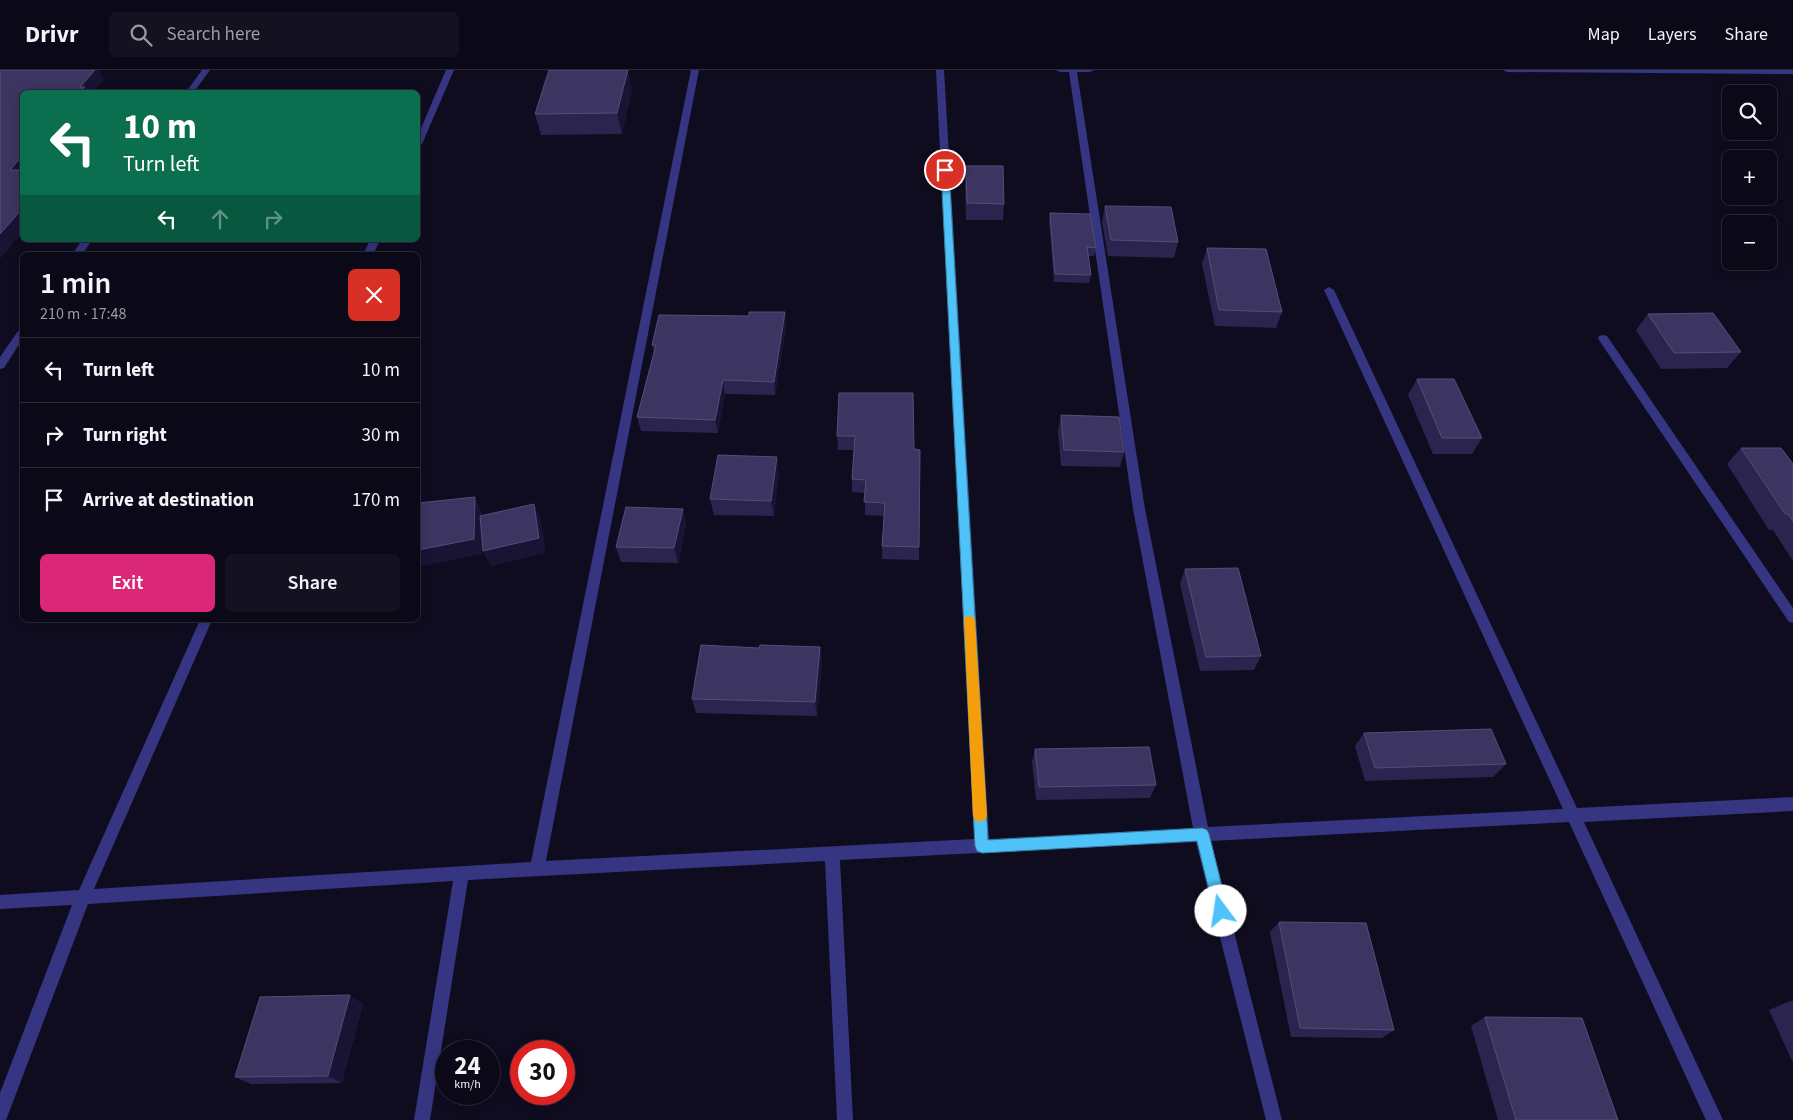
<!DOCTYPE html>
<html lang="en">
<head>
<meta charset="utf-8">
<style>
	:root { --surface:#0b0918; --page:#141221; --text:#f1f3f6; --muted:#9a9aa2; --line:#2b2a37; --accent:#db2777 }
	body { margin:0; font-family:"Source Sans 3",sans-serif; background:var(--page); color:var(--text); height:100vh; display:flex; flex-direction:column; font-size:19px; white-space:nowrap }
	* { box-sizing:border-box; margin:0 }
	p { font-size:16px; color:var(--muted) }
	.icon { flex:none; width:28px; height:28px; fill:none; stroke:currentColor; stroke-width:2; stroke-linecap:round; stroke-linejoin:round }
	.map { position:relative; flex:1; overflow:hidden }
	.side { position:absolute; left:20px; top:182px; width:400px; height:370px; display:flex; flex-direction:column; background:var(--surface); border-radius:8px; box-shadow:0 2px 12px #0003,0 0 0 1px var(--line) }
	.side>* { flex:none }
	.top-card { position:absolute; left:20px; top:20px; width:400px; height:152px; border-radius:8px; box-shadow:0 2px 12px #0003,0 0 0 1px var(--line); background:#0b6e4f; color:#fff; overflow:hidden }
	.tools { position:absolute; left:1722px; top:15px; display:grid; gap:10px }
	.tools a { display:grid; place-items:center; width:55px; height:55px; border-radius:8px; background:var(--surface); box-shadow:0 2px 12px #0003,0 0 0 1px var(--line); font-size:25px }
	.speed { position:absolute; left:435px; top:970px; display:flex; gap:10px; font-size:25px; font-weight:700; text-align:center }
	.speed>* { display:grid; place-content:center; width:65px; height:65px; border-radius:50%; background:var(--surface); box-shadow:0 2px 12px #0003,0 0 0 1px var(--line); line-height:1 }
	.speed small { font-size:12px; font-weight:400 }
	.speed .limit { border:8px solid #d22; background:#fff; color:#111 }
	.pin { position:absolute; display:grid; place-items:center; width:42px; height:42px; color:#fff; margin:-21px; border:2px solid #fff; border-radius:50%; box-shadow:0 1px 5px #0007 }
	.me { position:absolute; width:55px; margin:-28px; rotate:346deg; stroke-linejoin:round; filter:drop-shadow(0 0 4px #0008) }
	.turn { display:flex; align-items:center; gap:18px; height:105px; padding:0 20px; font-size:22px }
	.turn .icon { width:65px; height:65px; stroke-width:2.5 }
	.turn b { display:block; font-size:35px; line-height:42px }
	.lanes { display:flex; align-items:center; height:48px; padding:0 20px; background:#0003; justify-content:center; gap:25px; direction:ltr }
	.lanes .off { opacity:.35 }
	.round { display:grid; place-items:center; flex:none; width:52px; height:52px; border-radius:8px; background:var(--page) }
	.head { display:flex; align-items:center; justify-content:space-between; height:85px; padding:0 20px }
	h1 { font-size:30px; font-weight:600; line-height:38px }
	.cta { display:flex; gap:10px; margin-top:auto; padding:10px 20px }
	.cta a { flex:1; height:58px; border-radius:8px; background:var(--accent); color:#fff; font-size:20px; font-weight:600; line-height:58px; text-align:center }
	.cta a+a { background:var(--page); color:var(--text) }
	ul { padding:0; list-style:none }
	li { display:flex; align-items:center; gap:15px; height:65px; padding:0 20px; border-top:1px solid var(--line) }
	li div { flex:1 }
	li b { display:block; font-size:19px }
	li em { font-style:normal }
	header { display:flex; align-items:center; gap:30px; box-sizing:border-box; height:70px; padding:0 25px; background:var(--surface); border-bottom:1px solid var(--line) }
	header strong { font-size:24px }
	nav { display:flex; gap:28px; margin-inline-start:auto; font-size:18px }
	.search { width:350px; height:45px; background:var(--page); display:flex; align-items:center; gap:12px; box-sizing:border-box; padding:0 18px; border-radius:8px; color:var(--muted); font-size:19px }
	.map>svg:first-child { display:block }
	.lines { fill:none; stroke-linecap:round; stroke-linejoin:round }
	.minor { fill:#363581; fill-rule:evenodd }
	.wall { fill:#2b244e }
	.shaded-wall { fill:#191334 }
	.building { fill:#3d3561; stroke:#544d7a }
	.route { fill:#4fc3f7; stroke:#337fa1 }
	.slow { fill:#f59e0b }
</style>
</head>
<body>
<header>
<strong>Drivr</strong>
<div class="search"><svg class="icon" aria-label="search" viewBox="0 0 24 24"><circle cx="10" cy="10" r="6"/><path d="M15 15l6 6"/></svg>Search here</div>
<nav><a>Map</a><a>Layers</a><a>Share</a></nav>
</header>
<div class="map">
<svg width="1793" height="1050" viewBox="0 0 1793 1050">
	<rect width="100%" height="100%" fill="#0f0c20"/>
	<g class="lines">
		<!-- minor -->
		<path class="minor" d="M 202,0 L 210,0 L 194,22 L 186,22 Z
			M 446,0 L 454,0 L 422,74 L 418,76 L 418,65 Z
			M 691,0 L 699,0 L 546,791 L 974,769 L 936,0 L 944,0 L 989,769 L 1193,758 L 1133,439 L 1069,2 L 1060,2 L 1056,0 L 1094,0 L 1090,2 L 1077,2 L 1145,439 L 1208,757 L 1563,739 L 1324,220 L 1329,217 L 1334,220 L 1577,738 L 1793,727 L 1793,741 L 1584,752 L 1723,1050 L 1706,1050 L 1569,752 L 1211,771 L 1282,1050 L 1266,1050 L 1196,772 L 840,790 L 853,1050 L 837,1050 L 825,791 L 468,810 L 430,1050 L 414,1050 L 453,811 L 88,834 L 8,1045 L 6,1050 L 0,1050 L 0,1023 L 72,835 L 0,839 L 0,825 L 79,820 L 200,550 L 212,550 L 94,819 L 531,792 Z
			M 1503,0 L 1793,0 L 1793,4 L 1507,2 Z
			M 82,170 L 92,170 L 82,185 L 72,185 Z
			M 370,170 L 380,170 L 373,185 L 363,185 Z
			M 22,260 L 22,270 L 4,298 L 0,299 L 0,287 L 18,261 Z
			M 1603,265 L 1607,266 L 1793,538 L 1793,553 L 1789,552 L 1599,270 L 1598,268 L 1599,266 Z"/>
	</g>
	<!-- wall -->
	<path class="wall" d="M 632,19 L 622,64 L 541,65 L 535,44 Z
		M 966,96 L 1004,134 L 1003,150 L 966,150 L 965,112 Z
		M 1105,136 L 1178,172 L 1174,188 L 1108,186 L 1102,152 Z
		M 1050,143 L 1096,178 L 1094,186 L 1088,186 L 1091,205 L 1089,213 L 1054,212 L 1049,151 Z
		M 1207,178 L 1282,242 L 1276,258 L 1215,256 L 1202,194 Z
		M 785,242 L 786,256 L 775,325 L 725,324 L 718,363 L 641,361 L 637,347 L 654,283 L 652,275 L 749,246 Z
		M 1648,244 L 1741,282 L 1727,298 L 1661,299 L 1636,260 Z
		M 1417,309 L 1482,368 L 1472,384 L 1433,384 L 1408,325 Z
		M 839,323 L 914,379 L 920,380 L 919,490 L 882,489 L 882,476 L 884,446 L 865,445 L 865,423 L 852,422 L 852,409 L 854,380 L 838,380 L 837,366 Z
		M 1061,345 L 1124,382 L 1120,397 L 1061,396 L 1058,361 Z
		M 1741,378 L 1793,394 L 1793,491 L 1773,460 L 1769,460 L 1727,394 Z
		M 779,403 L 774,446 L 714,445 L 710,429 Z
		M 683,439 L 686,454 L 678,493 L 621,492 L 616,477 Z
		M 1185,499 L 1261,586 L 1254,600 L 1200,601 L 1180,514 Z
		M 820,577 L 822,591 L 817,646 L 696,643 L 692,629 L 759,578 Z
		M 1364,663 L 1506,694 L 1493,707 L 1365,711 L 1355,676 Z
		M 1035,679 L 1156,715 L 1150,728 L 1036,730 L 1032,692 Z
		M 1279,852 L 1394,960 L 1382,968 L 1291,967 L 1270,862 Z
		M 1790,931 L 1793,931 L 1793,993 L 1769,940 Z
		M 363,934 L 342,1013 L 251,1014 L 235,1007 Z
		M 1485,947 L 1618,1050 L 1498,1050 L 1471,956 Z"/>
	<!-- shaded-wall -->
	<path class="shaded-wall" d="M 95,0 L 98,0 L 104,10 L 94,22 L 80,22 L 80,17 Z
		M 628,0 L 632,19 L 622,64 L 617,43 Z
		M 22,86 L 22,109 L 10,100 Z
		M 22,139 L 22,163 L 0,189 L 0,164 Z
		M 785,242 L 786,256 L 775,325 L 774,312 Z
		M 723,310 L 725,324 L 718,363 L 715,350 Z
		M 777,387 L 779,403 L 774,446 L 771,431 Z
		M 475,427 L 482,443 L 482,484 L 418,497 L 418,480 Z
		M 534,434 L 541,450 L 546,483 L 491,496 L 483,481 Z
		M 683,439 L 686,454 L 678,493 L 674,478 Z
		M 820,577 L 822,591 L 817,646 L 815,632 Z
		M 350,925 L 363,934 L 342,1013 L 328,1006 Z"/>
	<!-- building -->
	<path class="building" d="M 0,0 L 95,0 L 80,17 L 85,17 L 80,22 L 22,22 L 22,86 L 10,100 L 22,100 L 22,139 L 0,164 Z
		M 549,0 L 628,0 L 617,43 L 535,44 Z
		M 966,96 L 1003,96 L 1004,134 L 967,133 Z
		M 1105,136 L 1171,137 L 1178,172 L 1111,170 Z
		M 1050,143 L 1090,144 L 1096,178 L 1087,177 L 1091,205 L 1055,204 Z
		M 1207,178 L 1266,179 L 1282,242 L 1219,240 Z
		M 749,242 L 785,242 L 774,312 L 723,310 L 715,350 L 637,347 L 656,275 L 652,275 L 659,245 L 749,246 Z
		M 1713,243 L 1741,282 L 1674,283 L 1648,244 Z
		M 1417,309 L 1454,309 L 1482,368 L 1442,368 Z
		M 839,323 L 913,323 L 914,379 L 920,380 L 919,477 L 882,476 L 885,433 L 864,432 L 866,410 L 852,409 L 855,366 L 837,366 Z
		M 1061,345 L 1119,347 L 1124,382 L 1064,380 Z
		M 1741,378 L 1781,378 L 1793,394 L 1793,451 L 1788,444 L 1785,444 Z
		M 718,385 L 777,387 L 771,431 L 710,429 Z
		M 475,427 L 474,469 L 418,480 L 418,433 Z
		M 534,434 L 539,468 L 483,481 L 480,446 Z
		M 626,437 L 683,439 L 674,478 L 616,477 Z
		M 1238,498 L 1261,586 L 1206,587 L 1185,499 Z
		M 701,575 L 759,578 L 760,575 L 820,577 L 815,632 L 692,629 Z
		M 1491,659 L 1506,694 L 1375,698 L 1364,663 Z
		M 1149,677 L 1156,715 L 1039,717 L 1035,679 Z
		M 1279,852 L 1366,853 L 1394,960 L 1300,958 Z
		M 350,925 L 328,1006 L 235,1007 L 260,927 Z
		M 1485,947 L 1582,948 L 1618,1050 L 1516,1050 Z"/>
	<!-- route -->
	<path class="route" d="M 945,97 L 949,100 L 988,770 L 1202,758 L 1207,760 L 1209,764 L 1228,841 L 1226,845 L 1221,847 L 1216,845 L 1214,841 L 1197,771 L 982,783 L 977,781 L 975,776 L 941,100 Z"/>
	<!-- slow -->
	<path class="slow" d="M 969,546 L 974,547 L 975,550 L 987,746 L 985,750 L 980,752 L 975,750 L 973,746 L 964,550 L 965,547 Z"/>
</svg>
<div class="tools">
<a><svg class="icon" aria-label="search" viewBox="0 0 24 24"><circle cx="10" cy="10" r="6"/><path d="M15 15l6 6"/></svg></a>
<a>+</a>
<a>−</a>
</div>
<div class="speed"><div>24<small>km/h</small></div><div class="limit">30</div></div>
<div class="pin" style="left:945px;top:100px;background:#d93025"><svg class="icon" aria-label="arrive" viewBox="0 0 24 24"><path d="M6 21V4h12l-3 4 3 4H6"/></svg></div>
<svg class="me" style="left:1221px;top:841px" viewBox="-20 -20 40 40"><circle r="19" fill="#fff"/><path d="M0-13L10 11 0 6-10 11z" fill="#4fc3f7"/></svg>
<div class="top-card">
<div class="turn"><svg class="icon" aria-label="left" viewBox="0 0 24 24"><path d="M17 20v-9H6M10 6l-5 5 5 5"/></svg><div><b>10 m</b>Turn left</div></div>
<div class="lanes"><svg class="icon" aria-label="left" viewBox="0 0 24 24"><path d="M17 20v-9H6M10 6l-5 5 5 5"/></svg><svg class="icon off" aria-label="ahead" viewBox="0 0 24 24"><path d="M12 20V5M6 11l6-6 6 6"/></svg><svg class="icon off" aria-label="right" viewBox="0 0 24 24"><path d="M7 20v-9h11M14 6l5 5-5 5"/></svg></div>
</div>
<section class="side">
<div class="head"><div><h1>1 min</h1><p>210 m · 17:48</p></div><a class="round" style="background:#d93025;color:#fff"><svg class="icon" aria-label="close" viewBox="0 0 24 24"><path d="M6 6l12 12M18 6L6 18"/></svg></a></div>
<ul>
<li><svg class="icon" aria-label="left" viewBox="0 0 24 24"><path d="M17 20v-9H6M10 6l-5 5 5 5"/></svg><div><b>Turn left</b></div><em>10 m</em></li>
<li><svg class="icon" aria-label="right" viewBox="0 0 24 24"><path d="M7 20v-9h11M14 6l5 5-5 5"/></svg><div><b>Turn right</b></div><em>30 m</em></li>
<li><svg class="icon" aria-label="arrive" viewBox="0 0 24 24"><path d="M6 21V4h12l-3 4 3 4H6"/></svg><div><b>Arrive at destination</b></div><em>170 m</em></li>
</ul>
<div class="cta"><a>Exit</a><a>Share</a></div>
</section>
</div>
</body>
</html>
